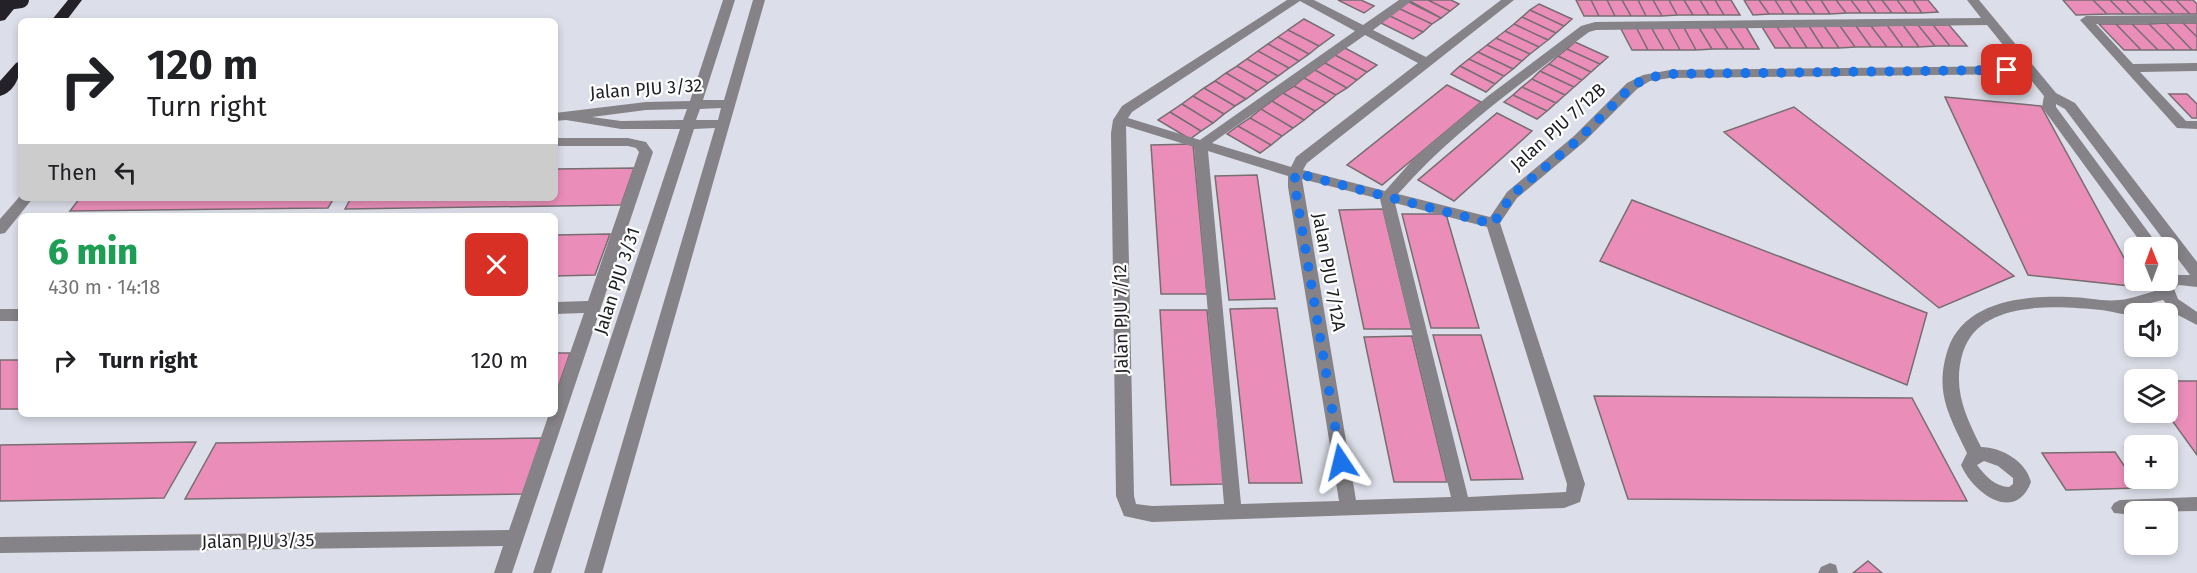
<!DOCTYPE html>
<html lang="en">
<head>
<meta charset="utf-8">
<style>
	:root { --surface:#fff; --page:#f6f6f6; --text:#202124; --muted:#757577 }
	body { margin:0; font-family:"Fira Sans",sans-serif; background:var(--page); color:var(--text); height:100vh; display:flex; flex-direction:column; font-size:22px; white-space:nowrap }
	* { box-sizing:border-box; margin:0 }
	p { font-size:20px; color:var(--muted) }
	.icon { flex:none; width:33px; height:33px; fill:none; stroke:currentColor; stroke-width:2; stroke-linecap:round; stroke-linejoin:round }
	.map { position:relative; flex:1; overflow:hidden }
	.side { position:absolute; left:18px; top:213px; width:540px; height:204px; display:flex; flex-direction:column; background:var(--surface); border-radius:9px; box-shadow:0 3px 9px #0003 }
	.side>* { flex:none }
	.top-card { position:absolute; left:18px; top:18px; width:540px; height:183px; border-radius:9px; box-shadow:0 3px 9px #0003; background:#fff; color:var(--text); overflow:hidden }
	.needle { width:39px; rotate:359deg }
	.tools { position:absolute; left:2124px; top:237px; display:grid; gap:12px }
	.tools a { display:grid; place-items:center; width:54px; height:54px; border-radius:9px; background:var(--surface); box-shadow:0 3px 9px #0003; font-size:30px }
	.pin { position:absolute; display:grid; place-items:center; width:51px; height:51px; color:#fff; margin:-26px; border-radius:12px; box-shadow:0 3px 9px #0006 }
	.me { position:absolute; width:66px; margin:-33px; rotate:350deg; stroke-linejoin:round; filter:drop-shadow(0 0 4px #0008) }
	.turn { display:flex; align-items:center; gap:21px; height:126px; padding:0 30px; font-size:27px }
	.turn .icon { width:78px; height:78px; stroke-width:2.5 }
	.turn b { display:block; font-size:42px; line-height:51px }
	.then { display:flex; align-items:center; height:57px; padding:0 30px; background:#0003; gap:12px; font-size:22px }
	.round { display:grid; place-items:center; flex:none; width:63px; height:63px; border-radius:9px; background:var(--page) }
	.headline { display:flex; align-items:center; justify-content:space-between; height:102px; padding:0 30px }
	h1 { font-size:36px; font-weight:800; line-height:45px; color:#1e9e55 }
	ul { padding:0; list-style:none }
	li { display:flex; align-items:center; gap:18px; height:90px; padding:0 30px }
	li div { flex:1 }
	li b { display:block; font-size:22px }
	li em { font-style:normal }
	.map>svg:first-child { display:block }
	.building { fill:#ea8eb9; stroke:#786d72; stroke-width:1.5 }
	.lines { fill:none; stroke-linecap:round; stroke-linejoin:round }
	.minor { fill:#858387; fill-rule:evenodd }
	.highway { fill:#252129; fill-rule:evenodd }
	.highway-bridge { stroke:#252129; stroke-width:16 }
	.route { stroke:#1a73e8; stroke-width:10; stroke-dasharray:0 18 }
	.labels { text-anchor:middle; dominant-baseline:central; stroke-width:4.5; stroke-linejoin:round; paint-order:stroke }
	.street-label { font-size:18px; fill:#1d1e22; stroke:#fff }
</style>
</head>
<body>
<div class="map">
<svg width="2197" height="573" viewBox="0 0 2197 573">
	<rect width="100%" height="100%" fill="#dcdfe9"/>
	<!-- building -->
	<path class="building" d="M 1338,0 L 1361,0 L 1374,6 L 1364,13 Z
		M 1408,0 L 1428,0 L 1450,11 L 1441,18 Z
		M 1428,0 L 1451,0 L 1459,4 L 1450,11 Z
		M 1576,0 L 1591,0 L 1599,16 L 1584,16 Z
		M 1591,0 L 1607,0 L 1615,16 L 1599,16 Z
		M 1607,0 L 1622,0 L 1631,16 L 1615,16 Z
		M 1622,0 L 1638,0 L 1646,16 L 1631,16 Z
		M 1638,0 L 1653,0 L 1662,16 L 1646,16 Z
		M 1653,0 L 1669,0 L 1677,15 L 1662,16 Z
		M 1669,0 L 1684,0 L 1693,15 L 1677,15 Z
		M 1684,0 L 1700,0 L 1709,15 L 1693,15 Z
		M 1700,0 L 1715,0 L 1724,15 L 1709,15 Z
		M 1715,0 L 1731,0 L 1740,15 L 1724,15 Z
		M 1744,0 L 1759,0 L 1769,14 L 1753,15 Z
		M 1759,0 L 1775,0 L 1784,14 L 1769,14 Z
		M 1775,0 L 1790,0 L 1799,14 L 1784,14 Z
		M 1790,0 L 1805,0 L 1815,14 L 1799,14 Z
		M 1805,0 L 1821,0 L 1830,14 L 1815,14 Z
		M 1821,0 L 1836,0 L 1846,13 L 1830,14 Z
		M 1836,0 L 1851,0 L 1861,13 L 1846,13 Z
		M 1851,0 L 1867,0 L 1876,13 L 1861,13 Z
		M 1867,0 L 1882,0 L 1892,13 L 1876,13 Z
		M 1882,0 L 1897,0 L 1907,13 L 1892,13 Z
		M 1897,0 L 1913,0 L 1922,13 L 1907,13 Z
		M 1913,0 L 1928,0 L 1938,12 L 1922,13 Z
		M 2063,0 L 2093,0 L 2107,14 L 2076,15 Z
		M 2093,0 L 2110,0 L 2124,14 L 2107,14 Z
		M 2110,0 L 2126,0 L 2140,14 L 2124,14 Z
		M 2126,0 L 2143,0 L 2157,14 L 2140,14 Z
		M 2143,0 L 2160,0 L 2174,14 L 2157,14 Z
		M 2160,0 L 2176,0 L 2190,14 L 2174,14 Z
		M 2176,0 L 2193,0 L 2197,4 L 2197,14 L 2190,14 Z
		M 1407,1 L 1441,18 L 1432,24 L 1398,8 Z
		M 1539,4 L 1572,19 L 1564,26 L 1530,10 Z
		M 1398,8 L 1432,24 L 1423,32 L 1388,15 Z
		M 1530,10 L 1564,26 L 1556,33 L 1522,17 Z
		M 1388,15 L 1423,32 L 1413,39 L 1379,22 Z
		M 1522,17 L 1556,33 L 1548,40 L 1514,24 Z
		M 1304,19 L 1334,35 L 1319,46 L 1288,30 Z
		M 2166,23 L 2183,23 L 2197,37 L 2197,50 L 2192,50 Z
		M 2166,23 L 2192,50 L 2175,50 L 2149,24 Z
		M 2183,23 L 2197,23 L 2197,37 Z
		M 1514,24 L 1548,40 L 1539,47 L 1505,31 Z
		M 2099,24 L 2116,24 L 2141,50 L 2124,50 Z
		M 2116,24 L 2132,24 L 2158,50 L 2141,50 Z
		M 2132,24 L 2149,24 L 2175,50 L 2158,50 Z
		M 1745,25 L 1759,49 L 1744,49 L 1729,26 Z
		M 1887,25 L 1903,25 L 1919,47 L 1903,47 Z
		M 1887,25 L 1903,47 L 1887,47 L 1871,26 Z
		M 1903,25 L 1918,25 L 1935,46 L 1919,47 Z
		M 1918,25 L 1933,25 L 1950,46 L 1935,46 Z
		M 1933,25 L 1949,25 L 1967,46 L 1950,46 Z
		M 1667,26 L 1683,26 L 1696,50 L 1680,50 Z
		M 1667,26 L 1680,50 L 1664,50 L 1651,27 Z
		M 1683,26 L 1698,26 L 1712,49 L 1696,50 Z
		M 1698,26 L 1713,26 L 1728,49 L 1712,49 Z
		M 1713,26 L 1729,26 L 1744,49 L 1728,49 Z
		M 1793,26 L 1809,26 L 1823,48 L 1807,48 Z
		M 1793,26 L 1807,48 L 1791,48 L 1777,27 Z
		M 1809,26 L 1824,26 L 1839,48 L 1823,48 Z
		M 1824,26 L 1840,26 L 1855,47 L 1839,48 Z
		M 1840,26 L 1856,26 L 1871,47 L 1855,47 Z
		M 1856,26 L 1871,26 L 1887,47 L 1871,47 Z
		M 1620,27 L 1636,27 L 1648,50 L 1632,50 Z
		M 1636,27 L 1651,27 L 1664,50 L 1648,50 Z
		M 1762,27 L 1777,27 L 1791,48 L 1775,48 Z
		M 1288,30 L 1319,46 L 1309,54 L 1278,37 Z
		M 1505,31 L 1539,47 L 1530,54 L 1496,38 Z
		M 1278,37 L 1309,54 L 1299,61 L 1268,44 Z
		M 1496,38 L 1530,54 L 1522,61 L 1487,45 Z
		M 1575,42 L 1608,57 L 1600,64 L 1567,49 Z
		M 1268,44 L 1299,61 L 1289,68 L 1258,51 Z
		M 1487,45 L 1522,61 L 1513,69 L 1478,52 Z
		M 1345,48 L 1377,65 L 1367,72 L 1335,55 Z
		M 1567,49 L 1600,64 L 1591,72 L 1558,56 Z
		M 1258,51 L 1289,68 L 1278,76 L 1247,59 Z
		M 1478,52 L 1513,69 L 1504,76 L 1469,59 Z
		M 1335,55 L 1367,72 L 1357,80 L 1325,63 Z
		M 1558,56 L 1591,72 L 1582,80 L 1549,64 Z
		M 1247,59 L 1278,76 L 1268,83 L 1237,66 Z
		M 1469,59 L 1504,76 L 1495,84 L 1460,66 Z
		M 1325,63 L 1357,80 L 1347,88 L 1315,70 Z
		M 1549,64 L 1582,80 L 1574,87 L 1540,71 Z
		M 1237,66 L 1268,83 L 1257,91 L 1226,73 Z
		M 1460,66 L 1495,84 L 1486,92 L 1451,74 Z
		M 1315,70 L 1347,88 L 1336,95 L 1304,78 Z
		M 1540,71 L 1574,87 L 1565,95 L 1532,79 Z
		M 1226,73 L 1257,91 L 1246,99 L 1215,81 Z
		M 1304,78 L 1336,95 L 1326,103 L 1294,86 Z
		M 1532,79 L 1565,95 L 1556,103 L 1522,87 Z
		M 1215,81 L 1246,99 L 1235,106 L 1204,88 Z
		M 1447,85 L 1481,102 L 1382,185 L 1347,165 Z
		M 1294,86 L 1326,103 L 1315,111 L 1283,93 Z
		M 1522,87 L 1556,103 L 1547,111 L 1513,95 Z
		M 1204,88 L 1235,106 L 1224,114 L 1193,96 Z
		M 1283,93 L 1315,111 L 1304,120 L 1272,101 Z
		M 2169,94 L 2187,94 L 2197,104 L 2197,118 L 2192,118 Z
		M 1513,95 L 1547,111 L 1537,119 L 1504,102 Z
		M 1193,96 L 1224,114 L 1213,123 L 1182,104 Z
		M 1945,97 L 2041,106 L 2140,287 L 2028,275 Z
		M 1272,101 L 1304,120 L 1293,128 L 1261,109 Z
		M 1182,104 L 1213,123 L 1201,131 L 1170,112 Z
		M 1794,107 L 2014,276 L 1939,308 L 1724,132 Z
		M 1261,109 L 1293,128 L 1282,136 L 1250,118 Z
		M 1170,112 L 1201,131 L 1190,139 L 1158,120 Z
		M 1497,113 L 1532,131 L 1454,201 L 1418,180 Z
		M 1250,118 L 1282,136 L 1271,145 L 1238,126 Z
		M 1238,126 L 1271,145 L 1260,153 L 1227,134 Z
		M 1193,144 L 1207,294 L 1161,294 L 1151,145 Z
		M 634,168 L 621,205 L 345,209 L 351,198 L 555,198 L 555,169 Z
		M 1257,175 L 1275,299 L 1229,300 L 1215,176 Z
		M 80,198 L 334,198 L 328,208 L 70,211 Z
		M 1632,200 L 1927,313 L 1907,385 L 1600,261 Z
		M 1383,209 L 1412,329 L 1364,329 L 1339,210 Z
		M 1402,214 L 1446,214 L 1479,328 L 1431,328 Z
		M 610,234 L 595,275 L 555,276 L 555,235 Z
		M 1277,308 L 1302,483 L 1249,483 L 1230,309 Z
		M 1160,310 L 1207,310 L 1224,484 L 1171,485 Z
		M 1433,335 L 1481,335 L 1523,479 L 1471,480 Z
		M 1412,336 L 1447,482 L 1394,482 L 1364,337 Z
		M 555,353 L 570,353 L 555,396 Z
		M 0,360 L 21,360 L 21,409 L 0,409 Z
		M 2168,381 L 2197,381 L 2197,455 L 2166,412 Z
		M 1594,396 L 1912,398 L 1967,501 L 1628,499 Z
		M 543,438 L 523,494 L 185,499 L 216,443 Z
		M 196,442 L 164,498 L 0,501 L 0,445 Z
		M 2115,452 L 2139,488 L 2066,490 L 2042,453 Z
		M 1868,561 L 1882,573 L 1853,573 Z"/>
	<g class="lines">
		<!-- minor -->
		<path class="minor" d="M 723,0 L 735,0 L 703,100 L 724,100 L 753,0 L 765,0 L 602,573 L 584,573 L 715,128 L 694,129 L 551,573 L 533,573 L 680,129 L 621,129 L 566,120 L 555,121 L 555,113 L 646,102 L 690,101 ZM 721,108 L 718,120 L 696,120 L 700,109 ZM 687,109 L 683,120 L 621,121 L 592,117 L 646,110 Z
			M 1287,0 L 1314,0 L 1363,25 L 1399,0 L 1413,0 L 1373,30 L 1426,57 L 1501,0 L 1514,0 L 1307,163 L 1303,170 L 1385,191 L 1416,156 L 1488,96 L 1581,26 L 1595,22 L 1981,18 L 1967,0 L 1979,0 L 2056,93 L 2075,103 L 2197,262 L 2197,287 L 2179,285 L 2174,289 L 2178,299 L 2197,312 L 2197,325 L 2176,314 L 2163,300 L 2142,305 L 2161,310 L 2163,314 C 2154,314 2140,315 2133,315 C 2123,315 2111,311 2101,310 C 2058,306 1980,299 1963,352 C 1952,388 1965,415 1981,447 C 2001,447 2026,461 2031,482 C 2015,524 1973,493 1961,465 L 1967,453 C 1949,415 1934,392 1948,349 C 1964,301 2026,295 2069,297 C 2085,297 2104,302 2119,300 C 2132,299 2146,293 2159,290 L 2161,283 L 2168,280 L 2171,275 L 2190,275 L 2065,109 L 2056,104 L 2056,107 L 2160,248 L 2145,248 L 2044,110 L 2042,107 L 2044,96 L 2026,74 L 1670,78 L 1650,81 L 1637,89 L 1584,142 L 1517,198 L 1500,223 L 1585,484 L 1580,502 L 1564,508 L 1152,522 L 1124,516 L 1116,496 L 1111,133 L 1113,120 L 1122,106 ZM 1300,1 L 1355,31 L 1200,140 L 1128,118 L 1132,112 ZM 1987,25 L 2020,66 L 1670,70 L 1643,75 L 1627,83 L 1574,136 L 1507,192 L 1490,217 L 1398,194 C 1453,131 1523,82 1589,32 L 1596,30 ZM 1365,35 L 1418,63 L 1296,157 L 1291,167 L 1212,143 ZM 1126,126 L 1194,147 L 1224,504 L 1152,506 L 1136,504 L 1134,496 ZM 1208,151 L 1288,176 L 1288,187 L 1339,501 L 1241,504 ZM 1302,179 L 1380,199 L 1451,497 L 1356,500 ZM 1395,203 L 1487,227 L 1567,484 L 1566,492 L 1468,497 ZM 1984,461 L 1998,466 L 2013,478 L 2013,484 L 2009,487 C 1996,487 1985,476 1977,465 Z
			M 2197,15 L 2197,23 L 2096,24 L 2133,64 L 2197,63 L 2197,71 L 2140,72 L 2186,121 L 2197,121 L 2197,129 L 2177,128 L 2080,20 L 2086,16 Z
			M 555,138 L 628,138 L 646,142 L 653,152 L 512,573 L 494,573 L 503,546 L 0,553 L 0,537 L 509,530 L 549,414 L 555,414 L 555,396 L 584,313 L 555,314 L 555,302 L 588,301 L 639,152 L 636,148 L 628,146 L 555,146 Z
			M 21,195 L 21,198 L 33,198 L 5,233 L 0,234 L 0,219 Z
			M 0,309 L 21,309 L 21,321 L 0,321 Z
			M 2197,497 L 2197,511 L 2134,512 L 2134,515 L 2114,513 L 2111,508 L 2114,503 L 2120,500 Z
			M 1830,563 L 1836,565 L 1838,573 L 1818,573 L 1821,567 Z"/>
		<!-- highway -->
		<path class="highway" d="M 6,0 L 21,0 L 5,20 L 0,21 L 0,8 Z
			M 68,0 L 82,0 L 66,21 L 51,21 Z
			M 21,61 C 21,75 15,92 0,96 L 0,81 L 16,63 Z"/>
		<!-- highway-bridge -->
		<path class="highway-bridge" d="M 0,3 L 21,0"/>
	</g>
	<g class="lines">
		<!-- route -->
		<path class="route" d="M 1341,462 L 1295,187 L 1295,173 L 1493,224 L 1512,195 L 1579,139 L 1632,86 L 1647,78 L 1670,74 L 2007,70"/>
	</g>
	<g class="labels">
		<!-- street labels -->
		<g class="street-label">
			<text transform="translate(646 89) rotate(-4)">Jalan PJU 3/32</text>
			<text transform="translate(1558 127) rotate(-42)">Jalan PJU 7/12B</text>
			<text transform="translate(1329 272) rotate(80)">Jalan PJU 7/12A</text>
			<text transform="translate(617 281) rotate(-72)">Jalan PJU 3/31</text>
			<text transform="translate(1121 319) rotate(-91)">Jalan PJU 7/12</text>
			<text transform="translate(258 541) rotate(-1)">Jalan PJU 3/35</text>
		</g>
	</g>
</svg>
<div class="tools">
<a><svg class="needle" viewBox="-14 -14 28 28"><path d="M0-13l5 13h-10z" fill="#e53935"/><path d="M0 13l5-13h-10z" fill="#757577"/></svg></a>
<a><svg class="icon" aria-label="sound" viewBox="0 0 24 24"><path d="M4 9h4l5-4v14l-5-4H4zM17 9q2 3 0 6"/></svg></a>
<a><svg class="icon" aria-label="layers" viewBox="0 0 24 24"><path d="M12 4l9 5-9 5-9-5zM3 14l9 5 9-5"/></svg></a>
<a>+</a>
<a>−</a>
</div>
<div class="pin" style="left:2007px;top:70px;background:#d93025"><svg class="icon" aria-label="arrive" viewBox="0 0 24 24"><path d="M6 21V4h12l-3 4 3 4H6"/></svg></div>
<svg class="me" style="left:1341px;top:462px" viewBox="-20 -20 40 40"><path d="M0-17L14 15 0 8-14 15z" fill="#1a73e8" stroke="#fff" stroke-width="4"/></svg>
<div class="top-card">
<div class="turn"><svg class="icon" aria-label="right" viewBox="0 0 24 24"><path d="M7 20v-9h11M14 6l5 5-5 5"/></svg><div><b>120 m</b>Turn right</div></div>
<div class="then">Then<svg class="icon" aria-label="left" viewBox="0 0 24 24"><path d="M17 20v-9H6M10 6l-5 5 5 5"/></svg></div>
</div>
<section class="side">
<div class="headline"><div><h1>6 min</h1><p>430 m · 14:18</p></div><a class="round" style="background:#d93025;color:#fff"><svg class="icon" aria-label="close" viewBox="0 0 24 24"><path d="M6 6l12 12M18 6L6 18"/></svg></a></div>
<ul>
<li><svg class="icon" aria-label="right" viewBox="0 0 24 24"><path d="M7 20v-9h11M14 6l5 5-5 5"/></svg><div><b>Turn right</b></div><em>120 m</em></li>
</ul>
</section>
</div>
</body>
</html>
